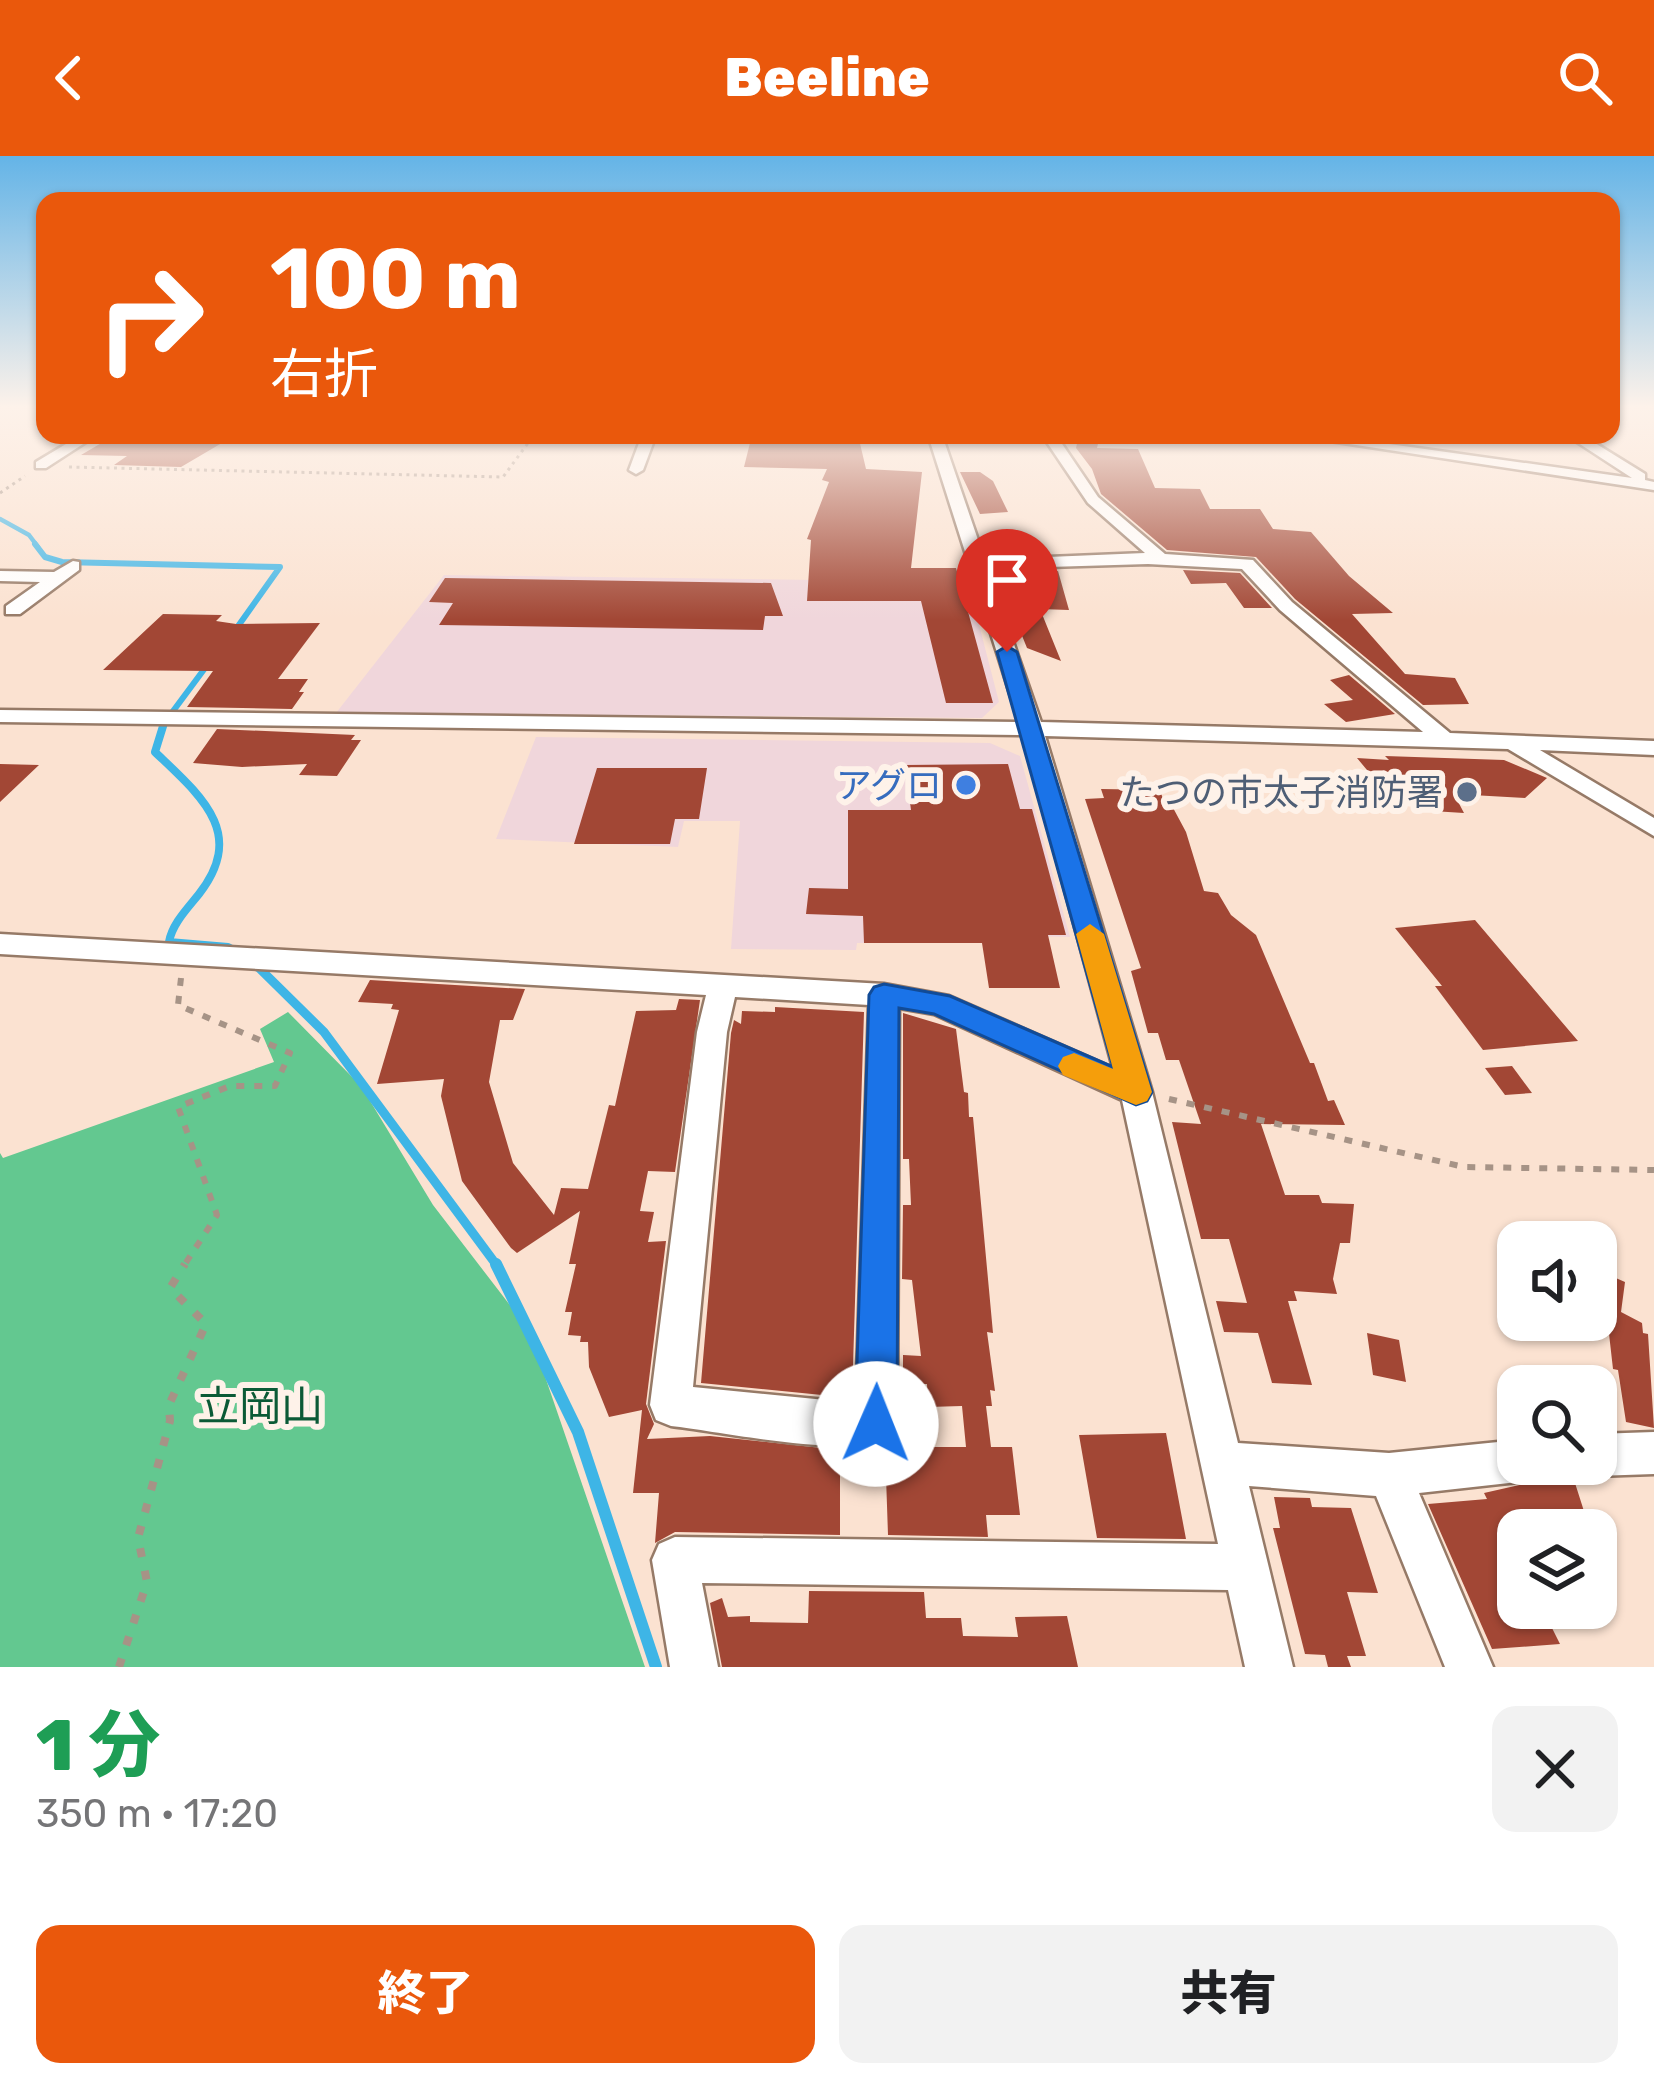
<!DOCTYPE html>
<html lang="ja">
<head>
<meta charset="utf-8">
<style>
	:root { --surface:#fff; --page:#f2f2f2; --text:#202124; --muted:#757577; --accent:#ea580c }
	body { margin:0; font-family:Rubik,"Noto Sans JP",sans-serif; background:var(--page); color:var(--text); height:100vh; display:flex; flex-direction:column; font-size:45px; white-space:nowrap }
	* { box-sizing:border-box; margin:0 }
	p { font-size:39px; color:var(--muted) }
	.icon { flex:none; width:66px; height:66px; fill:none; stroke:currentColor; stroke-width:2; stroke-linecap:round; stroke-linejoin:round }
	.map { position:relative; height:1511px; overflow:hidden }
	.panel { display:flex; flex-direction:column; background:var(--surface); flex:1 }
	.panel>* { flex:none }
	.hud { position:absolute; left:36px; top:36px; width:1584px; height:252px; border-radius:24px; box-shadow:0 3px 9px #0004; background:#ea580c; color:#fff; overflow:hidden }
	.buttons { position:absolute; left:1497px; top:1065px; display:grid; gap:24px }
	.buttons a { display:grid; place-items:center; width:120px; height:120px; border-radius:24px; background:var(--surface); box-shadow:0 3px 9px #0004; font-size:60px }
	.pin { position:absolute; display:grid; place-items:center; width:102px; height:102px; color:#fff; margin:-123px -51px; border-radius:50% 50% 50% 0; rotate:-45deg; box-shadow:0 0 12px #0007 }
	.pin .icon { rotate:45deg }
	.me { position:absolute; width:132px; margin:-66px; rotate:1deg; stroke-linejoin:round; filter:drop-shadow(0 0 9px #0008) }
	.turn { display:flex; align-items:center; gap:42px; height:252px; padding:0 36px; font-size:54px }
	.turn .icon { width:156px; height:156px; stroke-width:2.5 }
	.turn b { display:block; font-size:84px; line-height:102px }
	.round { display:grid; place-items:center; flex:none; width:126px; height:126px; border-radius:24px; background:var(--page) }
	.headline { display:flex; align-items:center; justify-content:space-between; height:204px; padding:0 36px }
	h1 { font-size:72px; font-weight:800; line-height:90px; color:#1e9e55 }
	.primary-button { display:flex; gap:24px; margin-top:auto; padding:24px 36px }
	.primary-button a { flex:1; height:138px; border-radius:24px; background:var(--accent); color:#fff; font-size:48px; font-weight:800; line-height:138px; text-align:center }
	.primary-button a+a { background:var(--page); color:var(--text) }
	header { display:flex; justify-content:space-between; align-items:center; height:156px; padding:0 36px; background:var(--accent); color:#fff; font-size:54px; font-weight:800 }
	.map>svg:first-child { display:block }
	.commercial { fill:#f0d6db }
	.forest { fill:#63c890 }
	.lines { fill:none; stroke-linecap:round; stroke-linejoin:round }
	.stream-far4 { stroke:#3eb5e6; stroke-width:4.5 }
	.stream-far3 { stroke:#3eb5e6; stroke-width:6 }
	.stream-far2 { stroke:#3eb5e6; stroke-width:8 }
	.stream-far1 { stroke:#3eb5e6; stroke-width:9 }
	.stream { stroke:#3eb5e6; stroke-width:12 }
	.building { fill:#a24735 }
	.minor-casing { stroke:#967a67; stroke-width:5 }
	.path-far2 { stroke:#a69386; stroke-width:3; stroke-dasharray:3 4.5; stroke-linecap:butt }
	.path-far1 { stroke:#a69386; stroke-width:6; stroke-dasharray:8 10; stroke-linecap:butt }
	.path { stroke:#a69386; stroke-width:8; stroke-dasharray:9 14; stroke-linecap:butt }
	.minor { fill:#fff; fill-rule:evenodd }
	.route { fill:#1a73e8; stroke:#114b97; stroke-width:3 }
	.slow { fill:#f59e0b }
	.shop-dot { fill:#3f7fe0; stroke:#fef2e9; stroke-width:4.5 }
	.service-dot { fill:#5c6f8a; stroke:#fef2e9; stroke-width:4.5 }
	.labels { text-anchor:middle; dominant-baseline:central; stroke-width:12; stroke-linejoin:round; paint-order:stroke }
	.shop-label { font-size:36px; fill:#366cbe; stroke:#fef2e9; text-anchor:end }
	.service-label { font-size:36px; fill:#4e5e75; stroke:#fef2e9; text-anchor:end }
	.near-park-label { font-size:42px; fill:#0b5a36; stroke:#fef2e9 }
</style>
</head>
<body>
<header><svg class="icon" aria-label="back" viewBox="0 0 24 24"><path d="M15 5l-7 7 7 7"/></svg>Beeline<svg class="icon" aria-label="search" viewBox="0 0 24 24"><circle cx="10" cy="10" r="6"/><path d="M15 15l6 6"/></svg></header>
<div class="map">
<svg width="1654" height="1511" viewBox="0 0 1654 1511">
	<rect width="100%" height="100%" fill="#fbe2d1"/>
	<!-- commercial -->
	<path class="commercial" d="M 444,419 L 968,426 L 999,546 L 982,562 L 336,557 Z
		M 536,581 L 990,587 L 1020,600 L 1070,781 L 981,779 L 981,787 L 857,787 L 856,794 L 731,793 L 740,665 L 684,665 L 678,691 L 496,683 Z"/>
	<!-- forest -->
	<path class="forest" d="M 288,856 L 361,930 L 433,1049 L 529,1174 L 645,1511 L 0,1511 L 0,997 L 3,1002 L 274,906 L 260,873 Z"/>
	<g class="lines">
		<!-- stream-far4 -->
		<path class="stream-far4" d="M 0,363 L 29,379 L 38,391"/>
		<!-- stream-far3 -->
		<path class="stream-far3" d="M 35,388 L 45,401 L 62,406 L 280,411 L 236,473
			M 162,570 L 208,508"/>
		<!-- stream-far2 -->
		<path class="stream-far2" d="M 164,567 L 155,596 C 201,640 247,677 199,738 C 187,753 172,768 169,786 L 228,791 L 237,796"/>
		<!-- stream-far1 -->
		<path class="stream-far1" d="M 255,808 L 324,876 L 498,1111"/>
		<!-- stream -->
		<path class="stream" d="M 496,1108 L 578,1276 L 656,1511"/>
	</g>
	<!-- building -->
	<path class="building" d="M 115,279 L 206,279 L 203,281 L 227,284 L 181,311 L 114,309 L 127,300 L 81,299 Z
		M 752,279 L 858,279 L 866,313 L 922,316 L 911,412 L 956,412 L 993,547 L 946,547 L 921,445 L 807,445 L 811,384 L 807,383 L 829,326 L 822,324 L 827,313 L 744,311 Z
		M 1079,279 L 1100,279 L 1097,292 L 1138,293 L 1155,332 L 1200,333 L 1210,353 L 1260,353 L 1273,373 L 1311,376 L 1349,420 L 1393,457 L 1352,458 L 1405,518 L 1455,522 L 1469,548 L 1423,549 L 1295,443 L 1256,401 L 1167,394 L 1101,338 L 1092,313 L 1076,292 Z
		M 960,316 L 980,316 L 993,325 L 1008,356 L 980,358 Z
		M 1183,414 L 1240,417 L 1272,452 L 1244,452 L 1226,427 L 1191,428 Z
		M 1058,415 L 1069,454 L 1040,453 L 1061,505 L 1027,492 L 1000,425 Z
		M 445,422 L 771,427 L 783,460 L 765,460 L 763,474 L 439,469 L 453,447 L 429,446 Z
		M 163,458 L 222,459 L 216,465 L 236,468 L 320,467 L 278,523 L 308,523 L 299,536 L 304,536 L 292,553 L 187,551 L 213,515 L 103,514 Z
		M 1349,519 L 1395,558 L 1346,566 L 1324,548 L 1353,544 L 1330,524 Z
		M 217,573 L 355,579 L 351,584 L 361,584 L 337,620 L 299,619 L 307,608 L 242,611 L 193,607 Z
		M 1385,600 L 1504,604 L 1547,622 L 1525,642 L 1454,638 L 1464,657 L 1432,655 L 1425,644 L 1387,638 L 1357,602 L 1389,604 Z
		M 0,608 L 39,609 L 0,646 Z
		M 1008,608 L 1020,653 L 1032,653 L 1066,779 L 1048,779 L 1060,832 L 989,832 L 982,787 L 864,787 L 863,760 L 806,758 L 809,732 L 848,733 L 848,654 L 911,654 L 905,609 Z
		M 597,612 L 707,612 L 699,663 L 675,663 L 670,688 L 574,688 Z
		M 1101,633 L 1160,634 L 1164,646 L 1171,648 L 1186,676 L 1204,735 L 1218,737 L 1231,759 L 1256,779 L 1310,907 L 1314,907 L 1328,945 L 1334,944 L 1345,969 L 1261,968 L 1285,1039 L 1319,1039 L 1322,1047 L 1354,1048 L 1350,1087 L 1340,1087 L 1333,1123 L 1337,1138 L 1294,1135 L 1297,1145 L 1288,1145 L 1312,1229 L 1272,1227 L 1258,1177 L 1224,1176 L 1216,1145 L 1247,1147 L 1229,1083 L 1201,1083 L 1172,966 L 1201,968 L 1179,904 L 1166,904 L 1158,877 L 1148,877 L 1131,815 L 1141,812 L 1085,643 L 1104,642 Z
		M 1475,764 L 1578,885 L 1483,894 L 1435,830 L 1442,830 L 1395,772 Z
		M 370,824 L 525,833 L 513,864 L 500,864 L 489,926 L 513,1007 L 554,1059 L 561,1032 L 588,1033 L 609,949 L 615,950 L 636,855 L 676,854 L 679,843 L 700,844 L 675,1016 L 648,1015 L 640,1055 L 654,1056 L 648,1086 L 666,1085 L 646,1248 L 654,1268 L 647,1283 L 710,1280 L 840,1294 L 840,1379 L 675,1376 L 655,1387 L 659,1337 L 633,1337 L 642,1254 L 609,1261 L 589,1211 L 588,1186 L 580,1186 L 581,1180 L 568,1179 L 572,1156 L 565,1156 L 576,1108 L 569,1108 L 580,1055 L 517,1097 L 511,1092 L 462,1025 L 441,940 L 444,923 L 377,928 L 399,854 L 391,853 L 393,848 L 358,846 Z
		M 775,851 L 864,856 L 852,1242 L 701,1227 L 731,877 L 734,864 L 741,868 L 742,855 L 775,856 Z
		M 903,857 L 956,873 L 964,936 L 968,937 L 969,961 L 973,961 L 993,1177 L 987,1176 L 995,1235 L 990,1234 L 992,1250 L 986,1250 L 991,1291 L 1012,1291 L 1020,1359 L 986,1359 L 988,1381 L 888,1379 L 885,1291 L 966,1291 L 962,1250 L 928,1251 L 927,1228 L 903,1228 L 903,1199 L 921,1200 L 912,1124 L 902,1123 L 903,1049 L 911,1049 L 909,1003 L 903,1003 Z
		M 1512,910 L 1532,937 L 1505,939 L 1485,912 Z
		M 1602,1116 L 1625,1126 L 1621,1156 L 1642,1167 L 1643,1177 L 1648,1178 L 1654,1272 L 1626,1266 L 1618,1214 L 1613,1213 Z
		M 1367,1177 L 1399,1184 L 1406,1226 L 1373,1219 Z
		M 1166,1277 L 1186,1383 L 1097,1382 L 1079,1279 Z
		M 1532,1326 L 1575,1327 L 1590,1374 L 1518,1374 L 1518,1452 L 1542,1452 L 1560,1488 L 1492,1493 L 1428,1348 L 1487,1343 L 1484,1337 Z
		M 1274,1341 L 1310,1342 L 1312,1351 L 1351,1352 L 1378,1437 L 1347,1436 L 1366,1500 L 1347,1500 L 1351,1511 L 1328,1511 L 1325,1499 L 1305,1498 L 1273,1372 L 1280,1372 Z
		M 809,1435 L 924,1436 L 926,1462 L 961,1462 L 963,1480 L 1018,1481 L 1015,1461 L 1067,1460 L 1078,1511 L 722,1511 L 710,1447 L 722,1442 L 728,1461 L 750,1460 L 750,1466 L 808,1467 Z"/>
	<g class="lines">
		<defs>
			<path id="minor" d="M 81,279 L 97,279 L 46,312 L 36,312 L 36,306 Z
				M 642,279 L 656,279 L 643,314 L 636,318 L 629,314 Z
				M 928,279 L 942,279 L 988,413 L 1048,401 L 1145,397 L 1088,347 L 1042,279 L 1056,279 L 1098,341 L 1165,398 L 1253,404 L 1292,446 L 1450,577 L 1654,585 L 1654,599 L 1540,594 L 1654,662 L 1654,680 L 1508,593 L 1045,580 L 1152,936 L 1238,1287 L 1389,1297 L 1518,1284 L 1518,1308 L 1538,1308 L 1533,1320 L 1518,1326 L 1419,1337 L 1493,1511 L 1445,1511 L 1376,1340 L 1249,1330 L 1293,1511 L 1245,1511 L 1228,1434 L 702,1427 L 718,1511 L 670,1511 L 652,1404 L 659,1388 L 675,1381 L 1218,1388 L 1122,944 L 934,858 L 899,852 L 897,1268 L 891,1283 C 845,1302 724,1276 671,1270 L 656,1264 L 650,1249 L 697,876 L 706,839 L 0,798 L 0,778 L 884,828 L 949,840 L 1113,912 L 1023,579 L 0,566 L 0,554 L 1019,566 ZM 1148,408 L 1242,413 L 1280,454 L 1423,576 L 1041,566 L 991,422 L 1048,411 ZM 735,841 L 869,849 L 856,1247 L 693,1231 L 727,876 Z
				M 1290,279 L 1325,279 L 1632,322 L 1566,279 L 1582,279 L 1645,318 L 1645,324 L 1654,326 L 1654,334 Z
				M 73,405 L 79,406 L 79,414 L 20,458 L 6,458 L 6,450 L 40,426 L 0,425 L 0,415 L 54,416 Z
				M 1654,1276 L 1654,1318 L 1596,1320 L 1581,1314 L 1578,1308 L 1596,1308 L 1596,1278 Z"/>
		</defs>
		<!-- minor casing -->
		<use href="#minor" class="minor-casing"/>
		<!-- path-far2 -->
		<path class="path-far2" d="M 69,311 L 503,321 L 534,279
			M 0,337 L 25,320"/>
		<!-- path-far1 -->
		<path class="path-far1" d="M 181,822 L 178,849 L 290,897 L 275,930 L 230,930 L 178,951 L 217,1059 L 183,1111
			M 1169,943 L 1464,1011 L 1654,1014"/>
		<!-- path -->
		<path class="path" d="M 119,1511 L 147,1426 L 138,1382 L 170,1265 L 169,1249 L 206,1168 L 170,1132 L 185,1108"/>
		<!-- minor -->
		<use href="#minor" class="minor"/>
	</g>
	<!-- sky -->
	<linearGradient id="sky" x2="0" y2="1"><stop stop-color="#64b4e7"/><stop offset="0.54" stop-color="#fdf2ea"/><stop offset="1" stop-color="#fdf2ea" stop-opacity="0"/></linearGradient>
	<rect width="1654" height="464" fill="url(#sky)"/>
	<!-- route -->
	<path class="route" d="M 1007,490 L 1017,496 L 1152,936 L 1147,945 L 1136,949 L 934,858 L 899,852 L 897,1268 L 891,1282 L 876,1289 L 861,1282 L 855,1268 L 869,839 L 874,831 L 884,828 L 950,840 L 1113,911 L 997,496 Z"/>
	<!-- slow -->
	<path class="slow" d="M 1090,768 L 1104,778 L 1152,936 L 1147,945 L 1136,949 L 1063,919 L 1058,910 L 1063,901 L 1074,897 L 1113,913 L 1076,778 Z"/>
	<!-- markers -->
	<circle class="shop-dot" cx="966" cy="629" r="12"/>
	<circle class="service-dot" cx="1467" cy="636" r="12"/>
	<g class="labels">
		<!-- shop labels -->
		<g class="shop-label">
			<text x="942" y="629">アグロ</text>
		</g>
		<!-- service labels -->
		<g class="service-label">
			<text x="1443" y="636">たつの市太子消防署</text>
		</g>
		<!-- near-park labels -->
		<g class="near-park-label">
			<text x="260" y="1251">立岡山</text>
		</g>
	</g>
</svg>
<div class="buttons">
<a><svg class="icon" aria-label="sound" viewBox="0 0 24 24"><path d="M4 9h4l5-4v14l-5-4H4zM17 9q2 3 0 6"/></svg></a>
<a><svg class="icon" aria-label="search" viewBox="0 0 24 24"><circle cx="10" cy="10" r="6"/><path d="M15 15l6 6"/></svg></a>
<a><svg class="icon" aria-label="layers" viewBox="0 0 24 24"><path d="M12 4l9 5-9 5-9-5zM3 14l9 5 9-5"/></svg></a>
</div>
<div class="pin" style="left:1007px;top:496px;background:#d93025"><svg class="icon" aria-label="arrive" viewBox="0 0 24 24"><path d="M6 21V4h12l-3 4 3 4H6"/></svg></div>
<svg class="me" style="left:876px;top:1268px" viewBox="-20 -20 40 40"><circle r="19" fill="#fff"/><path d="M0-13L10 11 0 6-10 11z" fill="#1a73e8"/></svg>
<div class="hud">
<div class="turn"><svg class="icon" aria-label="right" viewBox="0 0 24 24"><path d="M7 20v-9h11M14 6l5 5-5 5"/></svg><div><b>100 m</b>右折</div></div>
</div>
</div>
<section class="panel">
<div class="headline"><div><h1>1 分</h1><p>350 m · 17:20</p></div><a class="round"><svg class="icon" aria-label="close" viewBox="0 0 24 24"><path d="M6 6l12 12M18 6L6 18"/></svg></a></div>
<div class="primary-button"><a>終了</a><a>共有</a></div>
</section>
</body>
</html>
